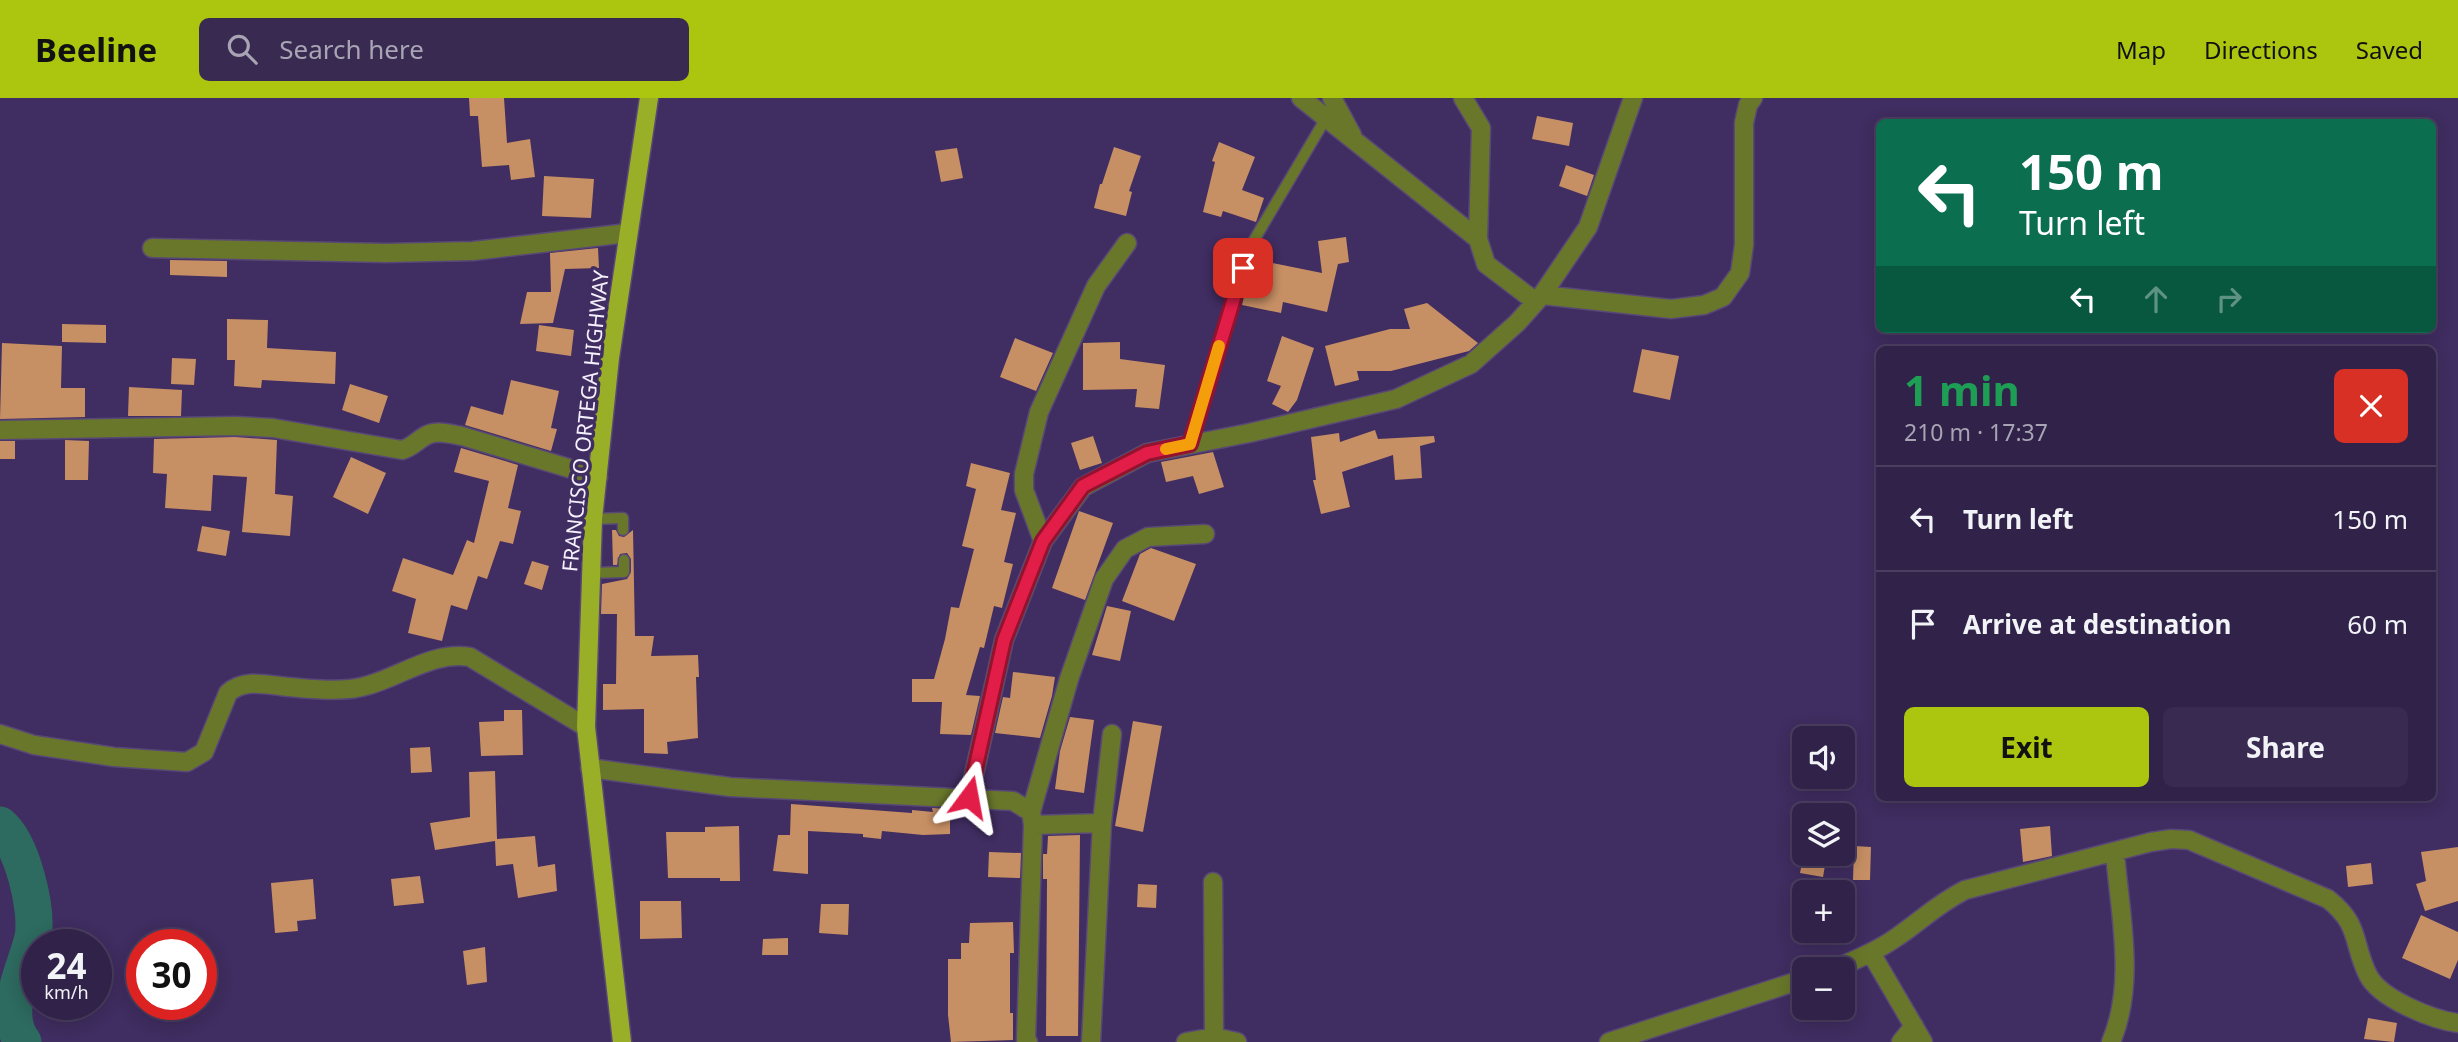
<!DOCTYPE html>
<html lang="en">
<head>
<meta charset="utf-8">
<style>
	:root { --surface:#302249; --page:#382a50; --text:#f1f3f6; --muted:#a8a4b4; --line:#4b3f61; --accent:#acc610 }
	body { margin:0; font-family:"Noto Sans",sans-serif; background:var(--page); color:var(--text); height:100vh; display:flex; flex-direction:column; font-size:26px; white-space:nowrap }
	* { box-sizing:border-box; margin:0 }
	p { font-size:23px; color:var(--muted) }
	.icon { flex:none; width:38px; height:38px; fill:none; stroke:currentColor; stroke-width:2; stroke-linecap:round; stroke-linejoin:round }
	.map { position:relative; flex:1; overflow:hidden }
	.sheet { position:absolute; left:1876px; top:248px; width:560px; height:455px; display:flex; flex-direction:column; background:var(--surface); border-radius:10px; box-shadow:0 4px 18px #0003,0 0 0 2px var(--line) }
	.sheet>* { flex:none }
	.guide { position:absolute; left:1876px; top:21px; width:560px; height:214px; border-radius:10px; box-shadow:0 4px 18px #0003,0 0 0 2px var(--line); background:#0b6e4f; color:#fff; overflow:hidden }
	.controls { position:absolute; left:1792px; top:628px; display:grid; gap:14px }
	.controls a { display:grid; place-items:center; width:63px; height:63px; border-radius:10px; background:var(--surface); box-shadow:0 4px 18px #0003,0 0 0 2px var(--line); font-size:35px }
	.speed { position:absolute; left:21px; top:831px; display:flex; gap:14px; font-size:35px; font-weight:700; text-align:center }
	.speed>* { display:grid; place-content:center; width:91px; height:91px; border-radius:50%; background:var(--surface); box-shadow:0 4px 18px #0003,0 0 0 2px var(--line); line-height:1 }
	.speed small { font-size:18px; font-weight:400 }
	.speed .limit { border:10px solid #d22; background:#fff; color:#111 }
	.pin { position:absolute; display:grid; place-items:center; width:60px; height:60px; color:#fff; margin:-30px; border-radius:14px; box-shadow:0 4px 10px #0006 }
	.me { position:absolute; width:77px; margin:-38px; rotate:13deg; stroke-linejoin:round; filter:drop-shadow(0 0 5px #0008) }
	.turn { display:flex; align-items:center; gap:24px; height:147px; padding:0 28px; font-size:32px }
	.turn .icon { width:91px; height:91px; stroke-width:2.5 }
	.turn b { display:block; font-size:49px; line-height:60px }
	.lanes { display:flex; align-items:center; height:66px; padding:0 28px; background:#0003; justify-content:center; gap:35px; direction:ltr }
	.lanes .off { opacity:.35 }
	.round { display:grid; place-items:center; flex:none; width:74px; height:74px; border-radius:10px; background:var(--page) }
	.headline { display:flex; align-items:center; justify-content:space-between; height:119px; padding:0 28px }
	h1 { font-size:42px; font-weight:700; line-height:52px; color:#1e9e55 }
	.primary-button { display:flex; gap:14px; margin-top:auto; padding:14px 28px }
	.primary-button a { flex:1; height:80px; border-radius:10px; background:var(--accent); color:#111; font-size:28px; font-weight:700; line-height:80px; text-align:center }
	.primary-button a+a { background:var(--page); color:var(--text) }
	ul { padding:0; list-style:none }
	li { display:flex; align-items:center; gap:21px; height:105px; padding:0 28px; border-top:2px solid var(--line) }
	li div { flex:1 }
	li b { display:block; font-size:26px }
	li em { font-style:normal }
	header { display:flex; align-items:center; gap:42px; box-sizing:border-box; height:98px; padding:0 35px; background:var(--accent); color:#111 }
	header strong { font-size:33px }
	nav { display:flex; gap:38px; margin-inline-start:auto; font-size:24px }
	.search { width:490px; height:63px; background:var(--page); display:flex; align-items:center; gap:18px; box-sizing:border-box; padding:0 24px; border-radius:10px; color:var(--muted); font-size:26px }
	.map>svg:first-child { display:block }
	.lines { fill:none; stroke-linecap:round; stroke-linejoin:round }
	.river { stroke:#2d6a5f; stroke-width:37 }
	.building { fill:#c78f64 }
	.lane-casing { stroke:#594877; stroke-width:13 }
	.street-casing { stroke:#594877; stroke-width:21 }
	.primary-casing { stroke:#594877; stroke-width:21 }
	.lane { stroke:#69772b; stroke-width:10 }
	.street { stroke:#69772b; stroke-width:18 }
	.primary { stroke:#99af28; stroke-width:18 }
	.route-casing { stroke:#92132f; stroke-width:18 }
	.route { stroke:#e11d48; stroke-width:12 }
	.slow { stroke:#f59e0b; stroke-width:12 }
	.labels { text-anchor:middle; dominant-baseline:central; stroke-width:7; stroke-linejoin:round; paint-order:stroke }
	.street-label { font-size:21px; fill:#f4f0fd; stroke:#402d61 }
</style>
</head>
<body>
<header>
<strong>Beeline</strong>
<div class="search"><svg class="icon" aria-label="search" viewBox="0 0 24 24"><circle cx="10" cy="10" r="6"/><path d="M15 15l6 6"/></svg>Search here</div>
<nav><a>Map</a><a>Directions</a><a>Saved</a></nav>
</header>
<div class="map">
<svg width="2458" height="944" viewBox="0 0 2458 944">
	<rect width="100%" height="100%" fill="#402d61"/>
	<g class="lines">
		<!-- river -->
		<path class="river" d="M 0,727 C 22,745 38,811 33,839 C 26,871 0,914 23,944"/>
	</g>
	<!-- building -->
	<path class="building" d="M 469,0 L 504,0 L 507,45 L 530,41 L 535,79 L 511,82 L 509,67 L 482,69 L 478,18 L 470,18 Z
		M 1537,18 L 1573,25 L 1569,48 L 1532,41 Z
		M 1219,44 L 1255,59 L 1242,92 L 1264,100 L 1256,124 L 1223,113 L 1221,119 L 1203,114 L 1215,64 L 1212,63 Z
		M 1114,49 L 1141,58 L 1129,93 L 1132,94 L 1126,118 L 1094,110 L 1100,86 L 1102,86 Z
		M 957,50 L 963,80 L 941,84 L 935,53 Z
		M 1566,67 L 1594,77 L 1587,98 L 1559,88 Z
		M 544,78 L 594,81 L 591,120 L 542,118 Z
		M 1346,139 L 1349,164 L 1338,166 L 1327,214 L 1283,204 L 1281,215 L 1242,207 L 1253,161 L 1322,175 L 1318,143 Z
		M 598,150 L 599,170 L 565,171 L 553,225 L 520,226 L 527,194 L 551,194 L 550,155 Z
		M 170,162 L 227,163 L 227,179 L 170,177 Z
		M 1427,205 L 1478,245 L 1469,253 L 1391,273 L 1357,273 L 1359,282 L 1335,288 L 1325,248 L 1390,231 L 1410,231 L 1404,211 Z
		M 227,221 L 268,222 L 267,250 L 336,254 L 335,286 L 262,282 L 261,290 L 234,288 L 235,262 L 227,262 Z
		M 62,226 L 106,227 L 106,245 L 62,244 Z
		M 539,227 L 574,232 L 571,258 L 536,253 Z
		M 1282,238 L 1314,250 L 1297,302 L 1288,314 L 1272,306 L 1281,288 L 1267,283 Z
		M 1015,240 L 1053,255 L 1036,293 L 1000,279 Z
		M 1120,244 L 1120,261 L 1165,267 L 1159,311 L 1135,309 L 1137,291 L 1083,292 L 1083,245 Z
		M 2,245 L 62,248 L 61,290 L 85,290 L 85,319 L 0,321 Z
		M 1642,251 L 1679,258 L 1670,302 L 1633,294 Z
		M 172,260 L 196,261 L 194,287 L 171,286 Z
		M 511,282 L 559,293 L 551,330 L 557,331 L 551,353 L 465,327 L 471,308 L 503,317 Z
		M 350,286 L 388,298 L 379,325 L 342,312 Z
		M 129,289 L 182,292 L 181,318 L 128,318 Z
		M 1375,332 L 1378,341 L 1434,338 L 1435,344 L 1420,348 L 1422,380 L 1395,382 L 1393,357 L 1342,374 L 1350,409 L 1321,416 L 1313,382 L 1316,382 L 1311,339 L 1339,335 L 1340,344 Z
		M 1093,338 L 1102,365 L 1080,372 L 1071,345 Z
		M 235,339 L 277,342 L 275,396 L 293,398 L 290,438 L 242,434 L 247,379 L 213,377 L 211,413 L 165,410 L 167,376 L 153,375 L 154,341 Z
		M 65,342 L 89,343 L 88,382 L 65,382 Z
		M 0,343 L 15,343 L 15,361 L 0,361 Z
		M 461,350 L 518,367 L 508,410 L 521,413 L 513,446 L 500,443 L 487,481 L 478,478 L 467,512 L 451,507 L 442,543 L 408,535 L 416,501 L 392,493 L 403,460 L 453,477 L 467,442 L 474,445 L 489,383 L 454,374 Z
		M 1213,354 L 1224,389 L 1199,396 L 1193,378 L 1166,384 L 1161,364 Z
		M 351,359 L 386,375 L 368,416 L 333,399 Z
		M 971,365 L 1010,375 L 1001,412 L 1016,415 L 1004,464 L 1013,466 L 1002,510 L 994,508 L 984,550 L 980,549 L 966,597 L 980,598 L 971,637 L 940,636 L 942,604 L 912,604 L 912,581 L 934,581 L 945,541 L 951,509 L 959,510 L 974,451 L 962,448 L 976,391 L 966,388 Z
		M 1079,413 L 1113,425 L 1085,502 L 1052,490 Z
		M 202,428 L 230,433 L 226,458 L 197,453 Z
		M 612,432 L 616,432 L 619,438 L 624,439 L 633,432 L 635,538 L 654,538 L 651,558 L 698,557 L 699,579 L 696,579 L 698,640 L 667,644 L 668,656 L 644,655 L 644,611 L 603,612 L 603,586 L 616,586 L 617,516 L 601,516 L 602,486 L 627,481 L 631,474 L 631,461 L 627,455 L 620,456 L 617,467 L 613,467 Z
		M 1151,450 L 1196,466 L 1174,523 L 1122,503 L 1140,456 Z
		M 532,463 L 549,468 L 542,492 L 524,486 Z
		M 1107,508 L 1131,513 L 1120,563 L 1092,557 Z
		M 1013,574 L 1055,579 L 1052,598 L 1040,640 L 995,635 L 1003,599 L 1010,600 Z
		M 504,612 L 522,612 L 523,657 L 481,658 L 479,624 L 504,623 Z
		M 1070,619 L 1094,622 L 1084,695 L 1055,691 L 1060,653 Z
		M 1133,623 L 1162,628 L 1143,734 L 1115,728 Z
		M 430,649 L 432,674 L 411,675 L 410,650 Z
		M 495,673 L 497,741 L 535,738 L 538,769 L 555,766 L 557,793 L 518,800 L 513,766 L 496,768 L 495,743 L 435,752 L 430,725 L 470,719 L 469,674 Z
		M 791,706 L 912,715 L 912,712 L 933,714 L 932,710 L 950,711 L 950,736 L 923,737 L 882,733 L 881,741 L 863,739 L 863,736 L 808,733 L 808,776 L 773,773 L 778,737 L 790,737 Z
		M 739,728 L 740,783 L 720,783 L 720,780 L 668,780 L 666,734 L 705,734 L 705,729 Z
		M 2050,728 L 2052,758 L 2023,764 L 2020,731 Z
		M 1080,737 L 1078,938 L 1046,938 L 1047,781 L 1043,781 L 1043,756 L 1047,756 L 1048,738 Z
		M 1854,748 L 1871,749 L 1870,782 L 1853,782 Z
		M 2458,749 L 2458,803 L 2425,813 L 2416,786 L 2426,783 L 2421,754 Z
		M 989,754 L 1021,755 L 1020,780 L 988,779 Z
		M 1804,756 L 1827,756 L 1823,779 L 1800,775 Z
		M 2371,765 L 2373,786 L 2348,789 L 2346,768 Z
		M 420,778 L 424,805 L 394,808 L 391,781 Z
		M 313,781 L 316,821 L 297,823 L 298,833 L 275,835 L 271,785 Z
		M 1138,786 L 1157,787 L 1156,810 L 1137,809 Z
		M 640,803 L 681,803 L 682,840 L 640,841 Z
		M 821,806 L 849,806 L 848,837 L 819,835 Z
		M 2421,817 L 2458,834 L 2458,862 L 2450,881 L 2402,860 Z
		M 1013,824 L 1014,855 L 1010,855 L 1010,915 L 1013,915 L 1013,942 L 951,944 L 948,917 L 948,861 L 961,861 L 961,845 L 969,845 L 970,825 Z
		M 788,840 L 788,857 L 762,857 L 763,841 Z
		M 485,849 L 487,884 L 467,887 L 463,853 Z
		M 2368,920 L 2397,925 L 2394,944 L 2364,941 Z"/>
	<g class="lines">
		<defs>
			<path id="lane" d="M 1190,346 L 1235,191 L 1250,149 L 1326,20
				M 593,421 L 623,420 L 623,432
				M 591,475 L 624,474 L 624,462"/>
			<path id="street" d="M 1301,0 L 1478,141 L 1486,166 L 1536,204
				M 1332,0 L 1352,37
				M 1463,0 L 1481,30 L 1478,141
				M 152,150 L 386,155 L 473,153 L 628,135
				M 1542,197 L 1671,211 L 1704,207 L 1723,199 L 1740,175 L 1744,147 L 1744,25 L 1748,7 L 1753,0
				M 0,332 L 235,328 L 273,330 L 402,352 C 413,349 417,342 427,337 C 438,332 451,336 462,338 L 598,379
				M 1043,443 L 1024,392 L 1024,376 L 1039,314 L 1096,188 L 1127,145
				M 0,636 L 34,647 L 114,659 L 187,664 L 204,654 L 228,595 C 244,580 268,587 289,589 C 313,591 344,595 369,587 C 403,577 434,553 470,559 L 586,629
				M 590,670 L 730,689 L 1013,703 L 1031,714
				M 969,699 L 1004,542 L 1043,443 L 1083,389 L 1147,355 L 1249,335 L 1396,301 L 1471,266 L 1517,225 L 1542,197 L 1588,129 L 1633,0
				M 1033,727 L 1102,725
				M 1213,784 L 1214,939
				M 1871,855 L 1923,944
				M 1832,872 C 1855,862 1877,853 1897,839 C 1922,822 1937,806 1965,792 L 2151,744 L 2171,741 L 2189,742 L 2328,801 C 2361,827 2352,845 2368,877 C 2380,901 2433,922 2458,925
				M 1028,944 L 1026,941 L 1033,727 L 1031,714 L 1069,581 L 1104,481 L 1125,451 L 1148,439 L 1205,436
				M 1091,944 L 1102,725 L 1112,636
				M 1186,944 L 1214,939 L 1237,944
				M 1609,944 L 1804,881
				M 1901,944 L 1914,928
				M 2111,944 C 2136,885 2120,817 2115,755"/>
			<path id="primary" d="M 622,944 L 586,629 L 593,421 L 610,260 L 649,0"/>
		</defs>
		<!-- lane casing -->
		<use href="#lane" class="lane-casing"/>
		<!-- street casing -->
		<use href="#street" class="street-casing"/>
		<!-- primary casing -->
		<use href="#primary" class="primary-casing"/>
		<!-- lane -->
		<use href="#lane" class="lane"/>
		<!-- street -->
		<use href="#street" class="street"/>
		<!-- primary -->
		<use href="#primary" class="primary"/>
	</g>
	<g class="lines">
		<defs>
			<path id="route" d="M 969,699 L 1004,542 L 1043,443 L 1083,388 L 1147,355 L 1190,346 L 1243,170"/>
		</defs>
		<!-- route casing -->
		<use href="#route" class="route-casing"/>
		<!-- route -->
		<use href="#route" class="route"/>
		<!-- slow -->
		<path class="slow" d="M 1166,351 L 1190,346 L 1219,248"/>
	</g>
	<g class="labels">
		<!-- street labels -->
		<g class="street-label">
			<text transform="translate(585 323) rotate(-84)">FRANCISCO ORTEGA HIGHWAY</text>
		</g>
	</g>
</svg>
<div class="controls">
<a><svg class="icon" aria-label="sound" viewBox="0 0 24 24"><path d="M4 9h4l5-4v14l-5-4H4zM17 9q2 3 0 6"/></svg></a>
<a><svg class="icon" aria-label="layers" viewBox="0 0 24 24"><path d="M12 4l9 5-9 5-9-5zM3 14l9 5 9-5"/></svg></a>
<a>+</a>
<a>−</a>
</div>
<div class="speed"><div>24<small>km/h</small></div><div class="limit">30</div></div>
<div class="pin" style="left:1243px;top:170px;background:#d93025"><svg class="icon" aria-label="arrive" viewBox="0 0 24 24"><path d="M6 21V4h12l-3 4 3 4H6"/></svg></div>
<svg class="me" style="left:969px;top:699px" viewBox="-20 -20 40 40"><path d="M0-17L14 15 0 8-14 15z" fill="#e11d48" stroke="#fff" stroke-width="4"/></svg>
<div class="guide">
<div class="turn"><svg class="icon" aria-label="left" viewBox="0 0 24 24"><path d="M17 20v-9H6M10 6l-5 5 5 5"/></svg><div><b>150 m</b>Turn left</div></div>
<div class="lanes"><svg class="icon" aria-label="left" viewBox="0 0 24 24"><path d="M17 20v-9H6M10 6l-5 5 5 5"/></svg><svg class="icon off" aria-label="ahead" viewBox="0 0 24 24"><path d="M12 20V5M6 11l6-6 6 6"/></svg><svg class="icon off" aria-label="right" viewBox="0 0 24 24"><path d="M7 20v-9h11M14 6l5 5-5 5"/></svg></div>
</div>
<section class="sheet">
<div class="headline"><div><h1>1 min</h1><p>210 m · 17:37</p></div><a class="round" style="background:#d93025;color:#fff"><svg class="icon" aria-label="close" viewBox="0 0 24 24"><path d="M6 6l12 12M18 6L6 18"/></svg></a></div>
<ul>
<li><svg class="icon" aria-label="left" viewBox="0 0 24 24"><path d="M17 20v-9H6M10 6l-5 5 5 5"/></svg><div><b>Turn left</b></div><em>150 m</em></li>
<li><svg class="icon" aria-label="arrive" viewBox="0 0 24 24"><path d="M6 21V4h12l-3 4 3 4H6"/></svg><div><b>Arrive at destination</b></div><em>60 m</em></li>
</ul>
<div class="primary-button"><a>Exit</a><a>Share</a></div>
</section>
</div>
</body>
</html>
